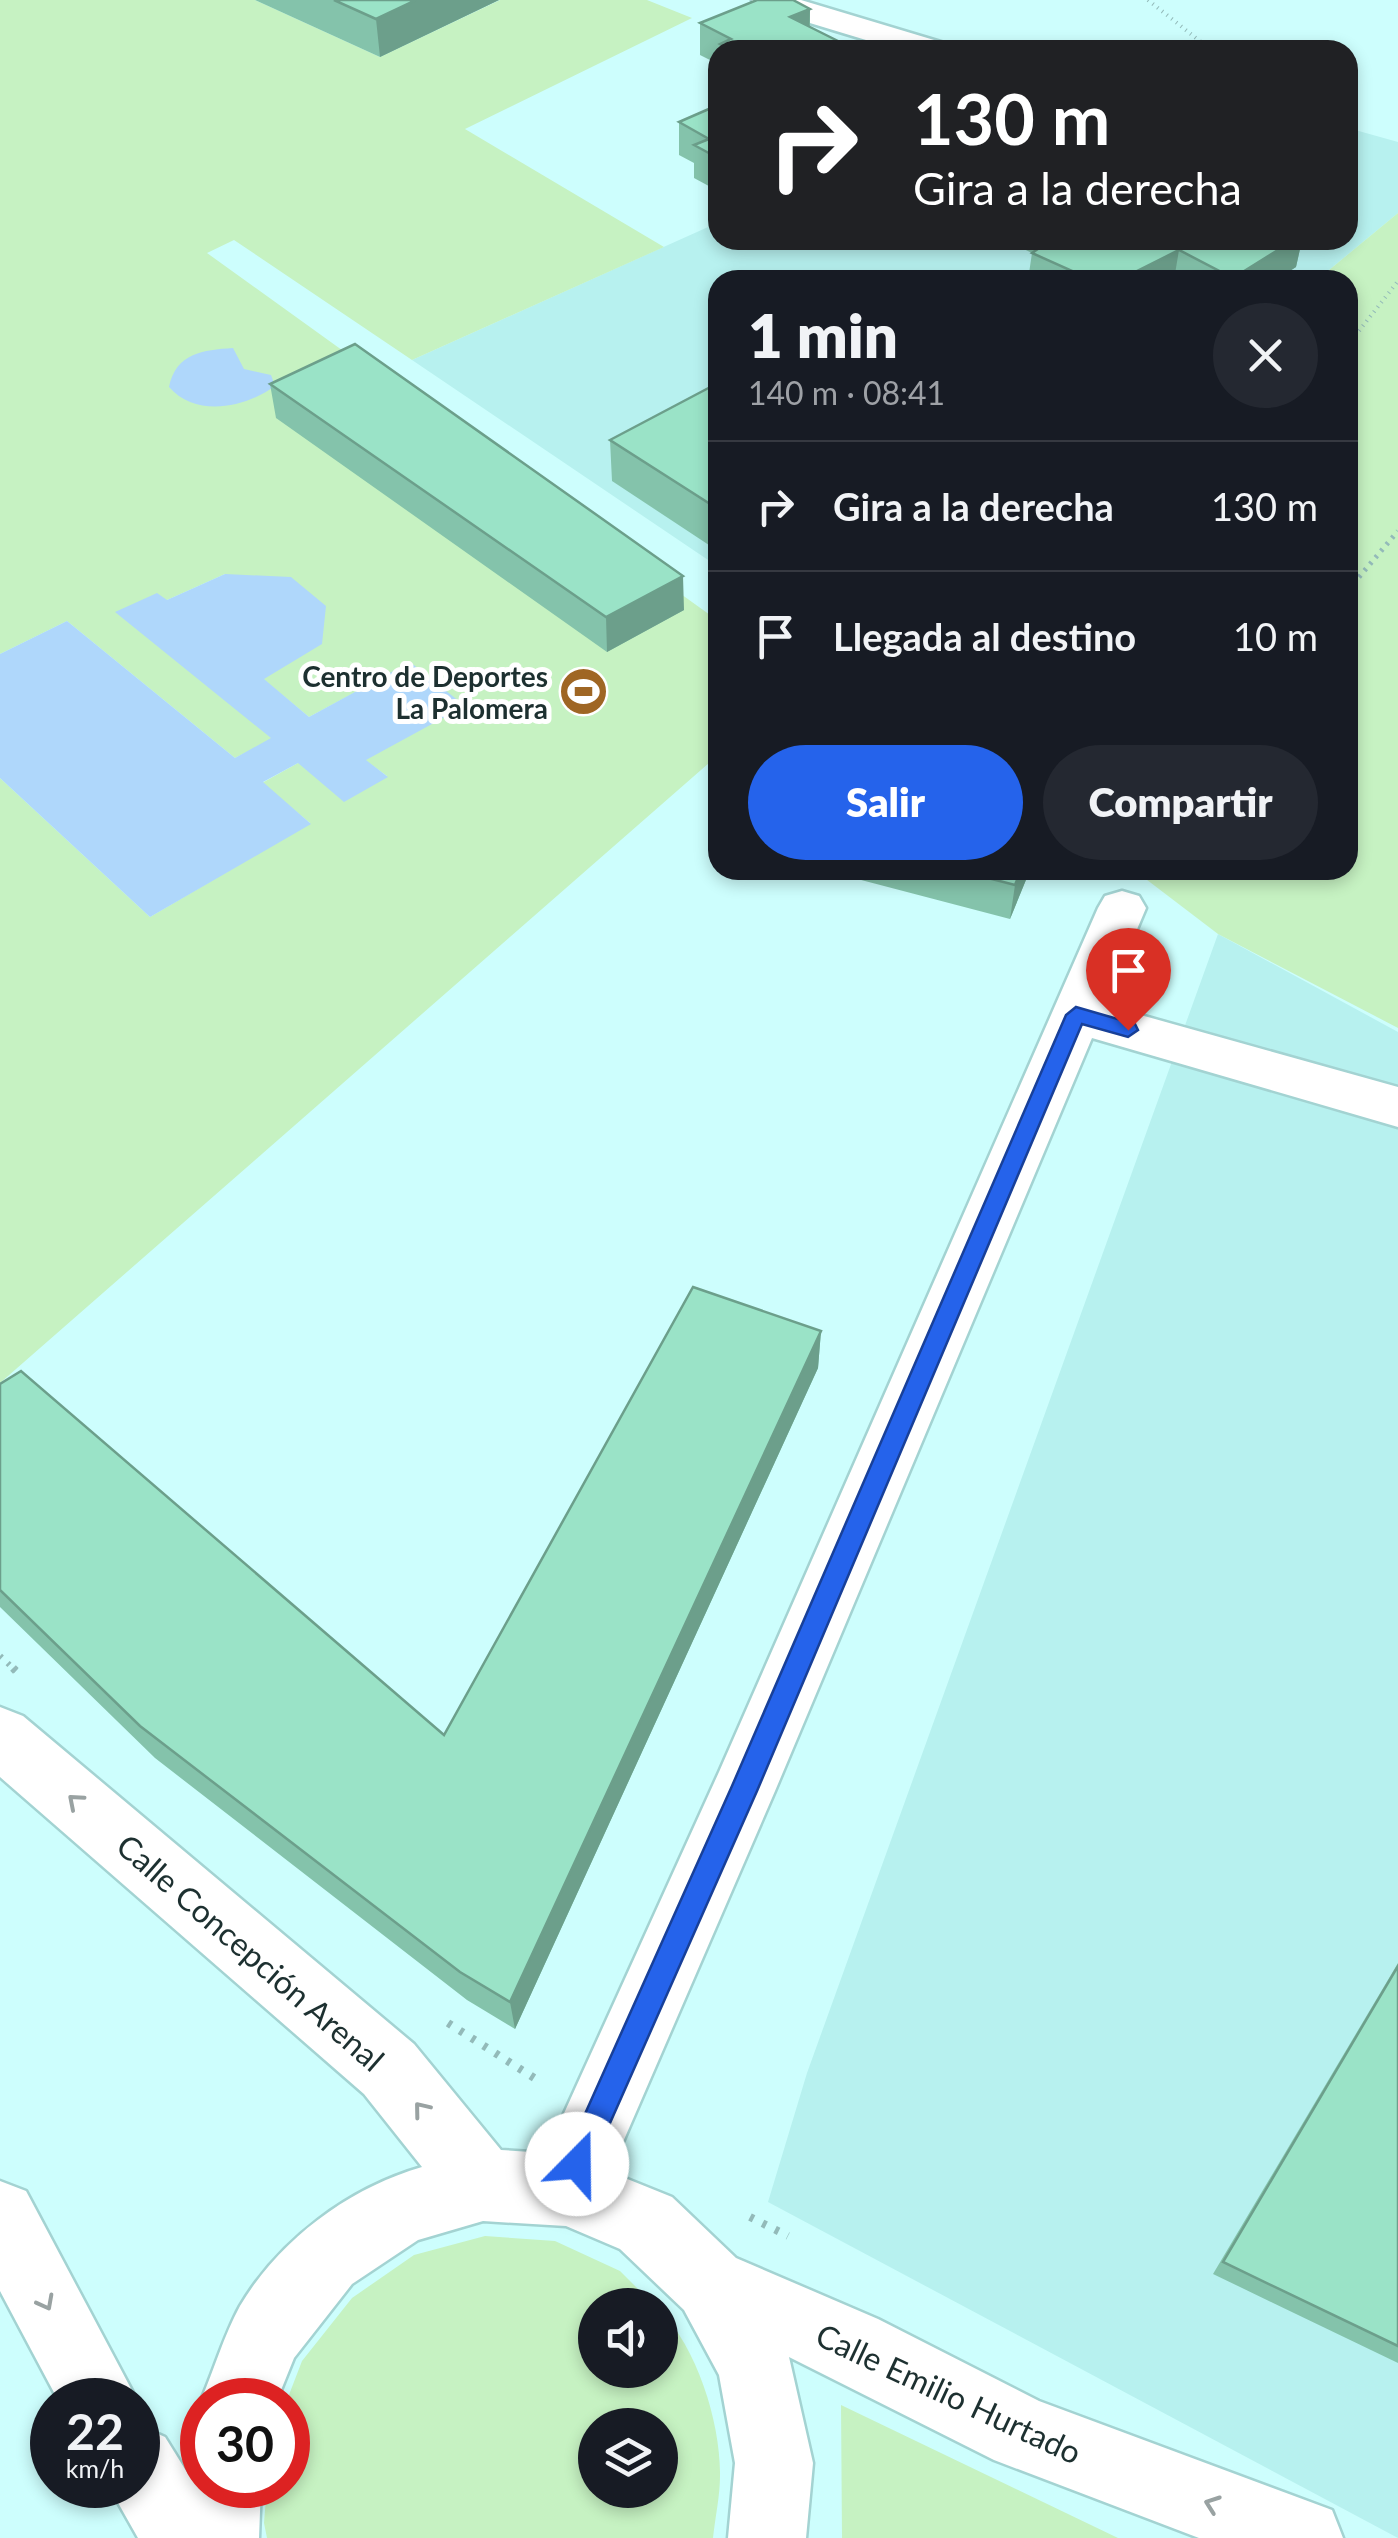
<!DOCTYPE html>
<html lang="es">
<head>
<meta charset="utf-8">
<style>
	:root { --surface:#171b24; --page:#242831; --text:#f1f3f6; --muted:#9ea1a6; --line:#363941; --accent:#2563eb }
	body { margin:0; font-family:Lato,sans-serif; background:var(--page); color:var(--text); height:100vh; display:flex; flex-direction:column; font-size:38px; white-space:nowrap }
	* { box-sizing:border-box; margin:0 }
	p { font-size:32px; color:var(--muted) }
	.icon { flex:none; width:55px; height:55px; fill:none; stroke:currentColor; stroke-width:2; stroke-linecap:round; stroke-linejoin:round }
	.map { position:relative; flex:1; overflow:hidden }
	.sheet { position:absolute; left:708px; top:270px; width:650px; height:610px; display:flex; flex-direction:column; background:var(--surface); border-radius:30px; box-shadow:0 5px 15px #0003 }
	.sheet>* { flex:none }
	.hud { position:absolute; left:708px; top:40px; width:650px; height:210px; border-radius:30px; box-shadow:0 5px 15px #0003; background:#202124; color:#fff; overflow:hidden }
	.tools { position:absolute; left:578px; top:2288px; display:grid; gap:20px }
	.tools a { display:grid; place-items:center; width:100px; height:100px; border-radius:50%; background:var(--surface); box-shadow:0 5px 15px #0003; font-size:50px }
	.speed { position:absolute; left:30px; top:2378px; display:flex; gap:20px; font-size:50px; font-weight:700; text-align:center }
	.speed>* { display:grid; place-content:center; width:130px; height:130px; border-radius:50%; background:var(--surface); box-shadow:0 5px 15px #0003; line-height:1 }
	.speed small { font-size:25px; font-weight:400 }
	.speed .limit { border:15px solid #d22; background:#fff; color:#111 }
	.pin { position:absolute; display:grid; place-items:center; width:85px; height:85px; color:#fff; margin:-102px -42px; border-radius:50% 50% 50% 0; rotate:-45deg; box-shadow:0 0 10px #0007 }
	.pin .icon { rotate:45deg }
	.me { position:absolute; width:110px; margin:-55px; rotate:22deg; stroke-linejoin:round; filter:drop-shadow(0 0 8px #0008) }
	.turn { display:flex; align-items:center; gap:35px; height:210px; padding:0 40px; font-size:45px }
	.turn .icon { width:130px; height:130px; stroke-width:2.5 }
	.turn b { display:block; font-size:70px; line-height:85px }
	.round { display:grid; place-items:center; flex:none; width:105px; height:105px; border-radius:52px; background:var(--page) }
	.headline { display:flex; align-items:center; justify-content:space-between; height:170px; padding:0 40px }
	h1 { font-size:60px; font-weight:800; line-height:75px }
	.action { display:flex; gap:20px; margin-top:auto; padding:20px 40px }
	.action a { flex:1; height:115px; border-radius:60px; background:var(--accent); color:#fff; font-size:40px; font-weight:800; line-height:115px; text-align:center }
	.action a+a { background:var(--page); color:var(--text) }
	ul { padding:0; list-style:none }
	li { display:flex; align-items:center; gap:30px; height:130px; padding:0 40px; border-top:2px solid var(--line) }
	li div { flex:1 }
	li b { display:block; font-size:38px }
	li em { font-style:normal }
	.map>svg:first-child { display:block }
	.built { fill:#b7f1ef }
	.green { fill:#c6f2c2; fill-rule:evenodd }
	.water { fill:#afd7fb }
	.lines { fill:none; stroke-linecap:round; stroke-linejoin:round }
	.minor-casing { stroke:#a3d3d2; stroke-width:5 }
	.path-far3 { stroke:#93bab9; stroke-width:4; stroke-dasharray:1 5; stroke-linecap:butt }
	.path-far2 { stroke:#93bab9; stroke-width:5; stroke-dasharray:2.5 6; stroke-linecap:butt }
	.path-far1 { stroke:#93bab9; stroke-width:6; stroke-dasharray:2.5 8; stroke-linecap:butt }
	.path { stroke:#93bab9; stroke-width:8; stroke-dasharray:4 10; stroke-linecap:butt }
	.minor { fill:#fff; fill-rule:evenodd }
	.wall { fill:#84c3ab }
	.shaded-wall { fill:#6c9f8b }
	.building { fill:#9ae3c7; stroke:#6c9f8b; stroke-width:2.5 }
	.oneway { stroke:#99a2a2 }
	.route { fill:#2563eb; stroke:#184099; stroke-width:2.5 }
	.labels { text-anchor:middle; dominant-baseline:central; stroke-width:10; stroke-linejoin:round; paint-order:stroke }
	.poi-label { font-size:28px; font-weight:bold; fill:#1d3030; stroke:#fff; text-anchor:end }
	.near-street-label { font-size:32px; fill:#1d3030; stroke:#fff }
</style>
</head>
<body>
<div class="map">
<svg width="1398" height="2538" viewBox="0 0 1398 2538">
	<rect width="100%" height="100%" fill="#cdfefd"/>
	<!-- built -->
	<path class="built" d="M 1348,128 L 1398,142 L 1398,213 L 1317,280 L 718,280 L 717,566 L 412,360 L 717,223 L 718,240 L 1348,240 Z
		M 1218,934 L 1398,1032 L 1398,2538 L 768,2202 L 807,2073 Z"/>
	<!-- green -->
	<path class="green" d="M 0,0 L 255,0 L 380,57 L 500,0 L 647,0 L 692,18 L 465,129 L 664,247 L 412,360 L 234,240 L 207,253 L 717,620 L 717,756 L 0,1383 L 0,778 L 150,917 L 310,823 L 262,783 L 298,763 L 387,776 L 365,760 L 410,663 L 309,717 L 263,679 L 225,574 L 167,600 L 272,739 L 235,758 L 67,621 L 0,654 Z
		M 1398,213 L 1398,1028 L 1218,934 L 1134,870 L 1348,870 L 1348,280 L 1317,280 Z
		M 485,2236 L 555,2241 L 620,2271 L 654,2305 L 595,2305 L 595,2370 L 660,2370 L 660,2311 C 697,2347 721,2424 720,2476 C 720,2496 715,2518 713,2538 L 267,2538 L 264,2523 L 267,2485 L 288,2485 L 287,2400 L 302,2361 L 352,2298 L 414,2255 ZM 660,2425 L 660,2490 L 595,2490 L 595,2425 Z
		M 841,2405 L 1118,2538 L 842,2538 Z"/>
	<!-- water -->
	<path class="water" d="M 233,348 L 244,369 L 271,375 L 275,386 C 245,408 196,418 169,387 C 176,353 203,350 233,348 Z
		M 225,574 L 291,577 L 326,606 L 322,644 L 264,679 L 309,717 L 410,662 L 465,706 L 366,760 L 388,777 L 344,802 L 298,763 L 263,782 L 311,824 L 150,917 L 0,778 L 0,654 L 67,621 L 235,758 L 271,738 L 115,612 L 157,593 L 167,600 Z"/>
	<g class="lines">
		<defs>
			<path id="minor" d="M 752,0 L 801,0 L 944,43 L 949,50 L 899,50 L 757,7 Z
				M 1122,891 L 1139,896 L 1146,908 L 1105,1005 L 1398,1087 L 1398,1127 L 1092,1038 L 775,1791 L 610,2172 L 672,2197 L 736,2258 L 878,2319 L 1039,2401 L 1332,2510 L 1343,2538 L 1199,2538 L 994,2460 L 789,2357 L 813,2463 L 806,2538 L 728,2538 L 735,2463 L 719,2375 L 684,2310 L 620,2249 L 566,2226 L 483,2221 L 418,2240 L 352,2284 L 294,2358 L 277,2400 L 202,2400 L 202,2404 L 201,2400 C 214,2370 224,2335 240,2306 C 279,2240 349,2188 422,2167 L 364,2094 L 0,1777 L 0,1707 L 23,1716 L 414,2044 L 501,2150 L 546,2153 L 719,1772 L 1098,908 L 1105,896 Z
				M 0,2181 L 26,2191 L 137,2400 L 58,2400 L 0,2291 Z
				M 138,2425 L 165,2437 L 188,2474 L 195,2458 L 202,2454 L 202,2485 L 261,2485 L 259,2538 L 138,2538 L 108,2485 L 138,2485 Z"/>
		</defs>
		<!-- minor casing -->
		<use href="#minor" class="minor-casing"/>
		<!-- path-far3 -->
		<path class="path-far3" d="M 1148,0 L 1211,50
			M 1348,345 L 1398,281"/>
		<!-- path-far2 -->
		<path class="path-far2" d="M 1348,590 L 1398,531"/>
		<!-- path-far1 -->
		<path class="path-far1" d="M 0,1656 L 16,1671"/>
		<!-- path -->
		<path class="path" d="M 13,1668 L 17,1672
			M 448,2023 L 539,2081
			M 750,2217 L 788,2236"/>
		<!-- minor -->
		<use href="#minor" class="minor"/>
	</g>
	<!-- wall -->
	<path class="wall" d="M 255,0 L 499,0 L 380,57 Z
		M 810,9 L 810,27 L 856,50 L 718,50 L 718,64 L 700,55 L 700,23 Z
		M 718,105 L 718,191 L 694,178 L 694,163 L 679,155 L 679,122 Z
		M 1005,240 L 1302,240 L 1296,267 L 1276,280 L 1028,280 L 1032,253 Z
		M 718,383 L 718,551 L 612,481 L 610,440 Z
		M 270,384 L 684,610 L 607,652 L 276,418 Z
		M 823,870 L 1030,870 L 1010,919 Z
		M 821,1331 L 818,1368 L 515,2029 L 467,2000 L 155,1758 L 0,1607 L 0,1384 L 444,1735 Z
		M 1398,1963 L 1398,2363 L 1213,2274 Z"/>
	<!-- shaded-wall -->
	<path class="shaded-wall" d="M 416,0 L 499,0 L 380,57 L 376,19 Z
		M 810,9 L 809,40 L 790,17 Z
		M 1294,240 L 1302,240 L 1296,267 L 1276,280 L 1232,280 L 1233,278 Z
		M 1179,250 L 1174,280 L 1119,280 Z
		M 683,576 L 684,610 L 607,652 L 606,617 Z
		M 1021,870 L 1030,870 L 1010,919 L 1015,885 Z
		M 821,1331 L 818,1368 L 515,2029 L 510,2002 Z"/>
	<!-- building -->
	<path class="building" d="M 334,0 L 416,0 L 376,19 Z
		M 757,0 L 793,0 L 810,9 L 790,17 L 856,50 L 731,50 L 720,44 L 731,39 L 700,23 Z
		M 718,105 L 718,158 L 694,145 L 709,139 L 679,122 Z
		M 1051,240 L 1294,240 L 1233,278 L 1179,250 L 1119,280 L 1092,280 L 1032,253 Z
		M 355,344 L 683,576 L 606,617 L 270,384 Z
		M 718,383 L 718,509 L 610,440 Z
		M 957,870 L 1021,870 L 1015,885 Z
		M 693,1287 L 821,1331 L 510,2002 L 460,1972 L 140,1726 L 0,1590 L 0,1384 L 21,1371 L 444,1735 Z
		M 1398,1966 L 1398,2346 L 1223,2262 Z"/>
	<!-- one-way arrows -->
	<defs><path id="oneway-chevron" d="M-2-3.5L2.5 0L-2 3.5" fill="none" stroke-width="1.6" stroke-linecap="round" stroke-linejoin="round" transform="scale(2.5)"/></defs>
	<g class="oneway">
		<use href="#oneway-chevron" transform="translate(75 1801) rotate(-139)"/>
		<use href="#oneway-chevron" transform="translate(421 2109) rotate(-129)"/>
		<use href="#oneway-chevron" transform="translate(46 2303) rotate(62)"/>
		<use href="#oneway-chevron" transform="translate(1212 2504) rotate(-160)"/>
	</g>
	<!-- route -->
	<path class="route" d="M 1076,1007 L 1135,1024 L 1138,1030 L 1128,1037 L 1082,1024 L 757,1791 L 587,2175 L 577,2179 L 567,2175 L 562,2164 L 567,2154 L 732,1786 L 1066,1015 Z"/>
	<!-- icons -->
	<defs>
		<symbol id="stadium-disc" viewBox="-11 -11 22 22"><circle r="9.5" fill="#9f6624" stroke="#fff"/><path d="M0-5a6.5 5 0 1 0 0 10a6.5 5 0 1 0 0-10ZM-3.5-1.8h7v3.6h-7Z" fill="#fff"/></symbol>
	</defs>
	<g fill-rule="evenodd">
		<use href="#stadium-disc" x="556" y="664" width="55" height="55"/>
	</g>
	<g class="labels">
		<!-- poi labels -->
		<g class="poi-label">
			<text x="548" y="676">Centro de Deportes<tspan x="548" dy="32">La Palomera</tspan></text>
		</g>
		<!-- near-street labels -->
		<g class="near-street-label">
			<text transform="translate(251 1952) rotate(41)">Calle Concepción Arenal</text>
			<text transform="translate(949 2393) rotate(25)">Calle Emilio Hurtado</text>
		</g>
	</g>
</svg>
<div class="tools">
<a><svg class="icon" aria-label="sound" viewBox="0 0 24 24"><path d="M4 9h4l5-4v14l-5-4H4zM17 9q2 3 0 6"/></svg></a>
<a><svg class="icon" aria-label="layers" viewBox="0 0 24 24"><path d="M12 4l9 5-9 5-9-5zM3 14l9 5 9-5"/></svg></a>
</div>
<div class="speed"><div>22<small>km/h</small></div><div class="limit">30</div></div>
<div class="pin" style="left:1128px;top:1030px;background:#d93025"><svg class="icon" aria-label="arrive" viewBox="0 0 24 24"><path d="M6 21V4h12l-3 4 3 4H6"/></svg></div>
<svg class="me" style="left:577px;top:2164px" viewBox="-20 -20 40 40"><circle r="19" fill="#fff"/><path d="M0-13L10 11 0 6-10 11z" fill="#2563eb"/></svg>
<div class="hud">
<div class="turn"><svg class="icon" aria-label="right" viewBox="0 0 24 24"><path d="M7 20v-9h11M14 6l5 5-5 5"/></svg><div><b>130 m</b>Gira a la derecha</div></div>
</div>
<section class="sheet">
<div class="headline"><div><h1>1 min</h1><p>140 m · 08:41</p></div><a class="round"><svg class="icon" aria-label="close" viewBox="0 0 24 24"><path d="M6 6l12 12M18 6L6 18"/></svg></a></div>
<ul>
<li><svg class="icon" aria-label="right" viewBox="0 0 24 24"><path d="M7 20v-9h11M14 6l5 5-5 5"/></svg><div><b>Gira a la derecha</b></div><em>130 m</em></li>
<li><svg class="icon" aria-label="arrive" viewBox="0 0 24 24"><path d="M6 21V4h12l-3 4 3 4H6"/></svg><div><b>Llegada al destino</b></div><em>10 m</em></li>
</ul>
<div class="action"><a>Salir</a><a>Compartir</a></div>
</section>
</div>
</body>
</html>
